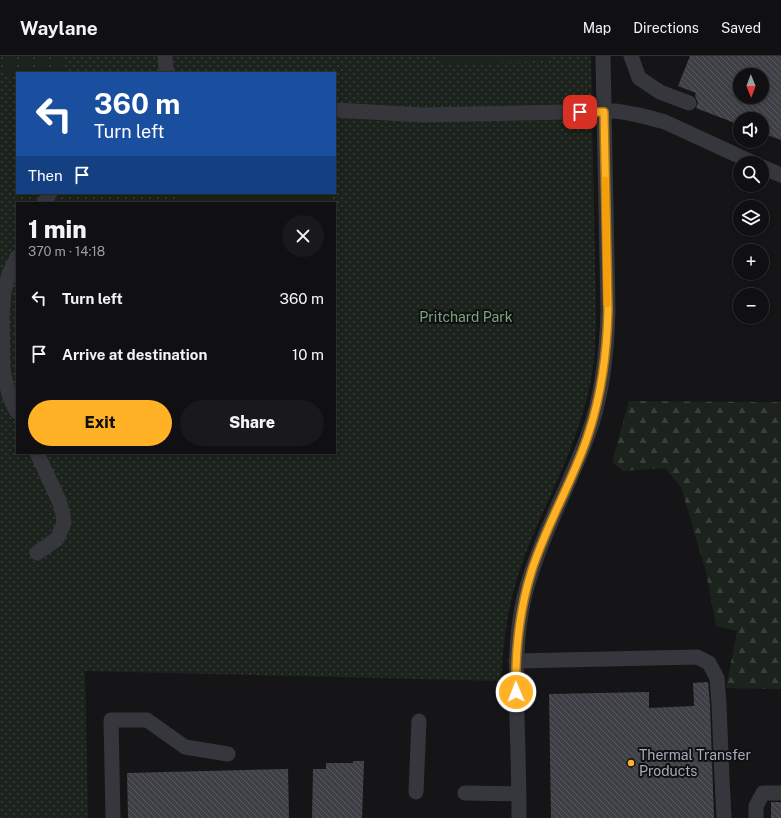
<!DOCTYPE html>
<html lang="en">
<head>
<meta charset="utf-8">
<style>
	:root { --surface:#101012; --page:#19191b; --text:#f1f3f6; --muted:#9c9d9f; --line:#303032; --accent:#ffb226 }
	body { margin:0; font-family:"Public Sans",sans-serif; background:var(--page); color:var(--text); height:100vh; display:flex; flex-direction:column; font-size:15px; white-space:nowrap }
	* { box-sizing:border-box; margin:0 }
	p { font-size:13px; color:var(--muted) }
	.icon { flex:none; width:22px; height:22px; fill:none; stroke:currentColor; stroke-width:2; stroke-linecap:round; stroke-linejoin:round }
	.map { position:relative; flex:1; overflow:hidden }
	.drawer { position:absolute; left:16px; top:146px; width:320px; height:252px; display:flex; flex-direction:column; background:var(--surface); border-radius:0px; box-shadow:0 2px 6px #0003,0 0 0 1px var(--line) }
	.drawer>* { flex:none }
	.banner { position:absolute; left:16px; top:16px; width:320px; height:122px; border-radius:0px; box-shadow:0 2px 6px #0003,0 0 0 1px var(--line); background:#1a4fa0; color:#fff; overflow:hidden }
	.needle { width:26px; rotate:179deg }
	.buttons { position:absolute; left:733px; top:12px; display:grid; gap:8px }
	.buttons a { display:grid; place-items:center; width:36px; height:36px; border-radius:50%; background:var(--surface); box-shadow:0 2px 6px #0003,0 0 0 1px var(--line); font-size:20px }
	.pin { position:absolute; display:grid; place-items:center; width:34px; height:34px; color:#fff; margin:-17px; border-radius:8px; box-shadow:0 2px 6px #0006 }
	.me { position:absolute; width:44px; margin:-22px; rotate:359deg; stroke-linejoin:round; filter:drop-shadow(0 0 3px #0008) }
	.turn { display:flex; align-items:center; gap:14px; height:84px; padding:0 12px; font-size:18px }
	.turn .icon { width:52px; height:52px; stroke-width:2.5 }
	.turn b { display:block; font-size:28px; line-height:34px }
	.then { display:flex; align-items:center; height:38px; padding:0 12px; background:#0003; gap:8px; font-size:15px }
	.round { display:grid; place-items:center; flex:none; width:42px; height:42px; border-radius:21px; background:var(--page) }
	.head { display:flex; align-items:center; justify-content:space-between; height:68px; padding:0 12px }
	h1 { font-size:24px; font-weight:800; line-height:30px }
	.button { display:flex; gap:8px; margin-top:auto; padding:8px 12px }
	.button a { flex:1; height:46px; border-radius:24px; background:var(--accent); color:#111; font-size:16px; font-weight:800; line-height:46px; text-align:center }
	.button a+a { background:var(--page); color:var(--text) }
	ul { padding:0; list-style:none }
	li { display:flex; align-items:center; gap:12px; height:56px; padding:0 12px }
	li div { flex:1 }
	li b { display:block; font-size:15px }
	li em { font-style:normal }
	header { display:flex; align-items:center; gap:24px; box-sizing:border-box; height:56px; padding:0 20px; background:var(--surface); border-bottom:1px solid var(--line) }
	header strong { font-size:19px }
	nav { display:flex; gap:22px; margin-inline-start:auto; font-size:14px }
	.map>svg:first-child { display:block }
	.forest { fill:url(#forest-firs) }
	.park { fill:url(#park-dots); fill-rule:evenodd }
	.pitch { fill:#1b231c }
	.building { fill:url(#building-back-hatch); fill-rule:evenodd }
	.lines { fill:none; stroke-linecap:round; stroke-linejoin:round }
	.minor { stroke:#36373d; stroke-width:15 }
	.route-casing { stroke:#a67419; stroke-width:10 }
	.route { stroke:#ffb226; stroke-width:7 }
	.slow { stroke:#f59e0b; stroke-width:7 }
	.poi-dot { fill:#ffb226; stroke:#101013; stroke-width:1.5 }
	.labels { text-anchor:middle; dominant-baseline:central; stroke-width:4; stroke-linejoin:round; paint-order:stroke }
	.park-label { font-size:14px; fill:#7ca57d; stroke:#101013 }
	.poi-label { font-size:14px; fill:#a6acb9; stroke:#101013; text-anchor:start }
</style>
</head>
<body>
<header>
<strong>Waylane</strong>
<nav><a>Map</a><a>Directions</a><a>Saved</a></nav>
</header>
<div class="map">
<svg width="781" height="762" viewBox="0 0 781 762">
	<defs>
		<pattern id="forest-firs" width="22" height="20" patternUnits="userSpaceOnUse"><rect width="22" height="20" fill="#1b231c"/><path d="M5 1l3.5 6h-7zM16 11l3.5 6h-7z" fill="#39403b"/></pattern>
		<pattern id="park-dots" width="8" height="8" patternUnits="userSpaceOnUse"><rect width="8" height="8" fill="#1b231c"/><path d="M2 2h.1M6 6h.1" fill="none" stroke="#39403b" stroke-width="1.8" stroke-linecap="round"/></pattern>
		<pattern id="building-back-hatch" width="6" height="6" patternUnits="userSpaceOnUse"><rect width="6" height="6" fill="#3f4045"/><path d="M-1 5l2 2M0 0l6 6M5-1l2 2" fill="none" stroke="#58595e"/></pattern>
	</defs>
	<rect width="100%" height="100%" fill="#151518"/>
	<!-- forest -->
	<path class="forest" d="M 629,345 L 781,346 L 781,633 L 726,632 L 737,575 L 716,570 L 706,516 L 681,431 L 665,412 L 623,415 L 612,406 Z"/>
	<!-- park -->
	<path class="park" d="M 0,0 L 591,0 L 596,267 C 595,279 595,291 594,303 C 591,334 581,365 570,394 C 551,443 524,490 512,541 C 505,569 503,597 501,625 L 85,615 L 88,762 L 0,762 ZM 17,17 L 335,17 L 335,137 L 17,137 ZM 17,147 L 335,147 L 335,397 L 17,397 Z"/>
	<!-- pitch -->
	<path class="pitch" d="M 5,0 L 15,0 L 15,19 L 5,18 Z
		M 21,0 L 31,0 L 31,17 L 21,17 Z
		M 37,0 L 47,0 L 47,17 L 37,17 Z
		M 53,0 L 63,0 L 63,17 L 53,17 Z
		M 439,0 L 549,0 L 549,5 L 439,8 Z
		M 174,137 L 332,137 L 332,147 L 176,147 Z"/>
	<!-- building -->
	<path class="building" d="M 690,0 L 781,0 L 781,84 L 762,77 L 762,63 L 740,63 L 740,69 L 696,52 L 698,46 L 695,40 L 696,37 L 678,30 ZM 740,19 L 762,19 L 762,41 L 740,41 Z
		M 708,626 L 710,649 L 714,762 L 551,762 L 549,638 L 649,636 L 649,652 L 694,650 L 693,627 Z
		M 353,705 L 364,705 L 362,762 L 312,762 L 313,713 L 326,713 L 326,707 L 353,707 Z
		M 288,713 L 289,762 L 128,762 L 127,717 Z
		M 771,746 L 781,746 L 781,762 L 771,762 Z"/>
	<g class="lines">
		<!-- minor -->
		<path class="minor" d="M 165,0 L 166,12 L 168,17
			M 631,0 L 639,22 L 660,36 L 689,47
			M 335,54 L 423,59 L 615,55 C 632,57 648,61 665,66 L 754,107
			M 762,111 L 781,119
			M 44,147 L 50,137
			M 17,201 L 9,218 L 4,236 L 2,260 L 3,315 L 10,342 L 17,356
			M 37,397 L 60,447 L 63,459 L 64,467 L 57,483 L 37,497
			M 516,605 L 697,601 L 709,607 L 717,622 L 719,648 L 722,723 L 724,762
			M 416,736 L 419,665
			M 465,737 L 519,738
			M 113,762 L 111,664 L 147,664 L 185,691 L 228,698
			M 519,762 C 519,729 518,695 517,662 C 516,622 515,581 524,542 C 538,485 568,433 588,379 C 603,339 607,296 608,254 L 603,0
			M 756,762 L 756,750 L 763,737 L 781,737"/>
	</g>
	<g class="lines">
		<defs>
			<path id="route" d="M 516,636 C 515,595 519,556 531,517 C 546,468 574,424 589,376 C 602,336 607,296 608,254 L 604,56 L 580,56"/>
		</defs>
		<!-- route casing -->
		<use href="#route" class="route-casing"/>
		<!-- route -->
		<use href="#route" class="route"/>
		<!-- slow -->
		<path class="slow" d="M 605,124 L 607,248"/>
	</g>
	<!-- markers -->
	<circle class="poi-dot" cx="631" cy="707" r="4"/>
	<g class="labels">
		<!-- park labels -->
		<g class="park-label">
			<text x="466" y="261">Pritchard Park</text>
		</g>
		<!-- poi labels -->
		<g class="poi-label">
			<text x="639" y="699">Thermal Transfer<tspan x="639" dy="16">Products</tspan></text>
		</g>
	</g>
</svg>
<div class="buttons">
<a><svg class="needle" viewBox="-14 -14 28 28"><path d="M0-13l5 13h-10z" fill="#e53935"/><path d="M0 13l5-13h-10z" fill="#9c9d9f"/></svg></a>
<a><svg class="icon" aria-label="sound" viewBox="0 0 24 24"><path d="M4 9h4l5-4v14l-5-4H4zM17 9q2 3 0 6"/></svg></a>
<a><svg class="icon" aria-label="search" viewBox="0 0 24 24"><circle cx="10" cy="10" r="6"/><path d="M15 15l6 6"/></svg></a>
<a><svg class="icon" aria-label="layers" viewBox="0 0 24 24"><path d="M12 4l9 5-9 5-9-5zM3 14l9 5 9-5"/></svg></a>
<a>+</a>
<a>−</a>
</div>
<div class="pin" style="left:580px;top:56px;background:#d93025"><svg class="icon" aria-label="arrive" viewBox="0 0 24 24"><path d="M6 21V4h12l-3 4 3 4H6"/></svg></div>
<svg class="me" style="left:516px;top:636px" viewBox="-20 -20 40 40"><circle r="17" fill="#ffb226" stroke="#fff" stroke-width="3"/><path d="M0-11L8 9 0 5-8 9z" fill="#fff"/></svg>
<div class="banner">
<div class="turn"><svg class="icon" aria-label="left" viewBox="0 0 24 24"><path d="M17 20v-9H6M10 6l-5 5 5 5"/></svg><div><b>360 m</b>Turn left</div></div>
<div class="then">Then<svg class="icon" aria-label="arrive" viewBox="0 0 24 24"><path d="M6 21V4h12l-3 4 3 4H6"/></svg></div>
</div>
<section class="drawer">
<div class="head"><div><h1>1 min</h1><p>370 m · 14:18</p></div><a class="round"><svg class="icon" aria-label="close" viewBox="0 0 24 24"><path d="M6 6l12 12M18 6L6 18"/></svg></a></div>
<ul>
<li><svg class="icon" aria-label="left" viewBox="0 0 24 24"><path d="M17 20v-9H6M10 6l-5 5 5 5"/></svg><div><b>Turn left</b></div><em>360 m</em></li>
<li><svg class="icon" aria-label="arrive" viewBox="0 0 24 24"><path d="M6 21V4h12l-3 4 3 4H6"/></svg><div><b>Arrive at destination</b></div><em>10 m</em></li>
</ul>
<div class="button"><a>Exit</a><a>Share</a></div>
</section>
</div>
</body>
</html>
